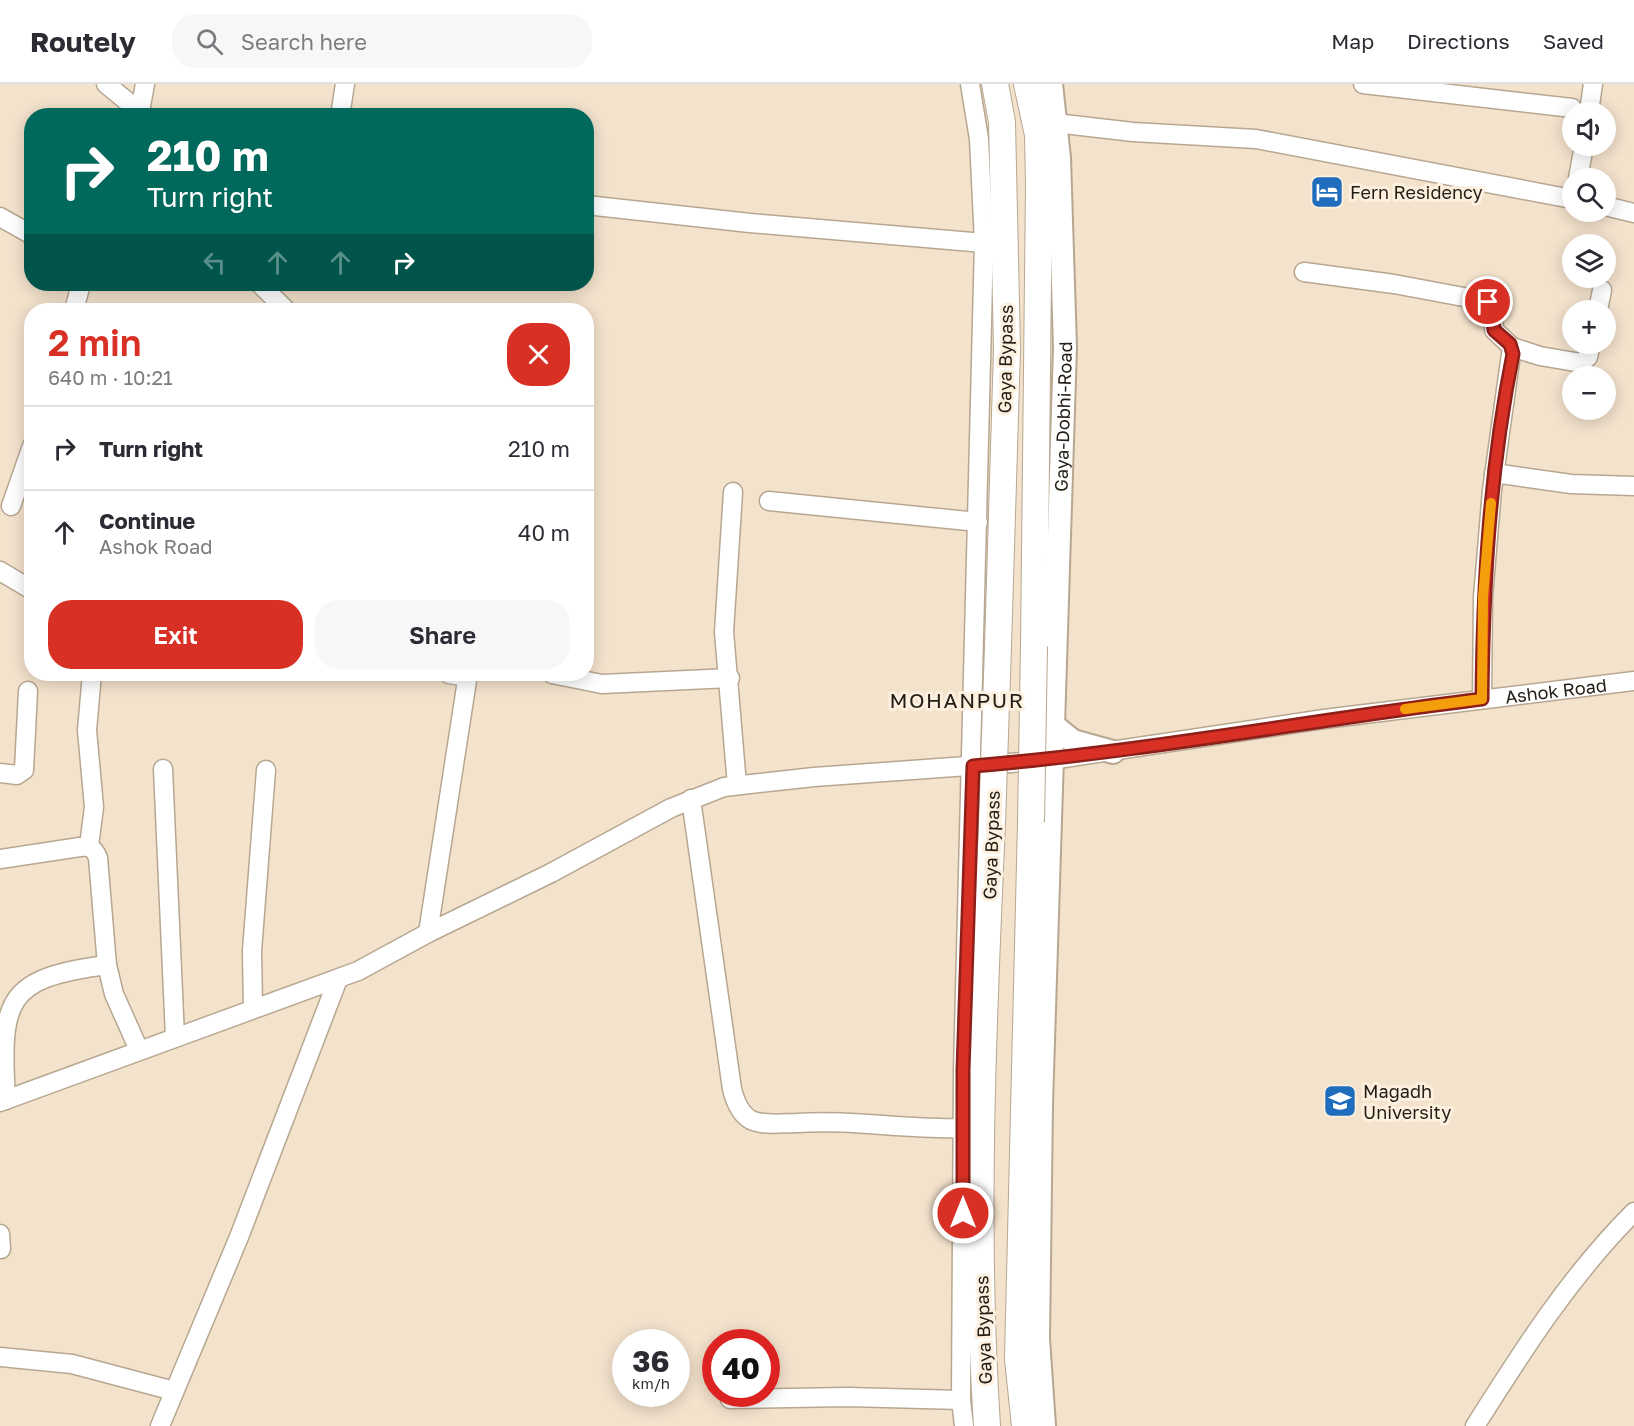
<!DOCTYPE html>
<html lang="en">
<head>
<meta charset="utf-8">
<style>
	:root { --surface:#fff; --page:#f7f7f7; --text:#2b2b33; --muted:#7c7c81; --line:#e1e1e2; --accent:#d93025 }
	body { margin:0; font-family:"Golos Text",sans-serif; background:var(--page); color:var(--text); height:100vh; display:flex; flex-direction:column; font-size:22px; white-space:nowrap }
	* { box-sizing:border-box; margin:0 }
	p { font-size:20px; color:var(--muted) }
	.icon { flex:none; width:33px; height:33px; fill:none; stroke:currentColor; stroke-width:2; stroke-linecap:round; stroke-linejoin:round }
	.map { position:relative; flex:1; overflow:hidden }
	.details { position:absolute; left:24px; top:219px; width:570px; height:378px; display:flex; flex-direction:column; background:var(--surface); border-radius:24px; box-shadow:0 3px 15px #0003 }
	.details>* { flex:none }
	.top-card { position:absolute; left:24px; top:24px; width:570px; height:183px; border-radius:24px; box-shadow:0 3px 15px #0003; background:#00695c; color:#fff; overflow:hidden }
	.tools { position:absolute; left:1562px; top:18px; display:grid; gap:12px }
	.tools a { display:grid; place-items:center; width:54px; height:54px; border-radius:50%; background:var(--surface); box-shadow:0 3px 15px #0003; font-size:30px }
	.speed { position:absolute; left:612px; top:1245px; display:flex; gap:12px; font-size:30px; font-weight:700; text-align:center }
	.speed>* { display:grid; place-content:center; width:78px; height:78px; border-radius:50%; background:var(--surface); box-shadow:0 3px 15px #0003; line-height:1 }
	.speed small { font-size:15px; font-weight:400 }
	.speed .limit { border:9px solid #d22; background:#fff; color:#111 }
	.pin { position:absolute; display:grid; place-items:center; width:51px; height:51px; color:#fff; margin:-26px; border:3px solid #fff; border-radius:50%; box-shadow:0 2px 6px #0007 }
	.me { position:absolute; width:66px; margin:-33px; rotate:0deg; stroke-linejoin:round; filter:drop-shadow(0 0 4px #0008) }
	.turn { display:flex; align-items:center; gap:21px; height:126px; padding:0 24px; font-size:27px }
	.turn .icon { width:78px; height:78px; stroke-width:2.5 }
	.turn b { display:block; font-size:42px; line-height:51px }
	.lanes { display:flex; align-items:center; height:57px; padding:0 24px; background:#0003; justify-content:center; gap:30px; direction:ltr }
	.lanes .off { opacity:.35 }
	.round { display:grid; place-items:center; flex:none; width:63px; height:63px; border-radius:24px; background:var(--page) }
	.summary { display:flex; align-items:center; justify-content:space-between; height:102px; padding:0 24px }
	h1 { font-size:36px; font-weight:600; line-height:45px; color:var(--accent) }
	.primary-button { display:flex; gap:12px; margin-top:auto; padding:12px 24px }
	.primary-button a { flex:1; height:69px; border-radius:24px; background:var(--accent); color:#fff; font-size:24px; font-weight:600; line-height:69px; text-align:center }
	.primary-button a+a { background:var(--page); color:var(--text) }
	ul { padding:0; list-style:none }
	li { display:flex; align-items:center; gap:18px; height:84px; padding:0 24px; border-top:2px solid var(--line) }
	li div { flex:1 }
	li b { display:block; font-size:22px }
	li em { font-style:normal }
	header { display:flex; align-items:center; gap:36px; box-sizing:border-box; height:84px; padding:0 30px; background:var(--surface); border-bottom:2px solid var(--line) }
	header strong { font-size:28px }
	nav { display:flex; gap:33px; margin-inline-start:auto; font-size:21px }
	.search { width:420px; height:54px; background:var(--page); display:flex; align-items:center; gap:15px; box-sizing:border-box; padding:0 21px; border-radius:24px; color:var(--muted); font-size:22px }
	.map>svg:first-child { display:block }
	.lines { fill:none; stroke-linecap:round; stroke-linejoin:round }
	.minor-casing { stroke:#b7a791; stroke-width:21 }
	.major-casing { stroke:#b7a791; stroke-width:26 }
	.highway-casing { stroke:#b7a791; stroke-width:28 }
	.minor { stroke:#fff; stroke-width:18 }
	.major { stroke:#fff; stroke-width:22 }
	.highway { stroke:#fff; stroke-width:26 }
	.highway-bridge-casing { stroke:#b7a791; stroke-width:28; stroke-linecap:butt }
	.highway-bridge { stroke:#fff; stroke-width:26 }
	.route-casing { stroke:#8d1f18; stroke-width:15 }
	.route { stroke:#d93025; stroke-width:10 }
	.slow { stroke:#f59e0b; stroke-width:10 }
	.labels { text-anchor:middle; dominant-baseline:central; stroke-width:6; stroke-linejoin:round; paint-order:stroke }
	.poi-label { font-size:18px; fill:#231d15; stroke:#fef0de; text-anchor:start }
	.street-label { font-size:18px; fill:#231d15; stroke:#fef0de }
	.quarter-label { font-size:21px; letter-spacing:1.5px; fill:#231d15; stroke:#fef0de }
</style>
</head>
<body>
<header>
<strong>Routely</strong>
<div class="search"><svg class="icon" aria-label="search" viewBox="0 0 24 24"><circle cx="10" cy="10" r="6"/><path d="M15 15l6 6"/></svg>Search here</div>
<nav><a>Map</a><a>Directions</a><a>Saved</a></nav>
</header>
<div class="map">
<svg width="1634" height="1342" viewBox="0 0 1634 1342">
	<rect width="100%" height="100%" fill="#f3e2cc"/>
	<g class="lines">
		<defs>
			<g id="minor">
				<path d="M 106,0 L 145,32"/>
				<path d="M 1363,0 L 1572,24"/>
				<path d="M 140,27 L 145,0"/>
				<path d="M 1589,28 L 1593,0"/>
				<path d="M 340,32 L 345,0"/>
				<path d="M 1055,39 L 1133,48 L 1256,55 L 1572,115"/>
				<path d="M 1578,94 L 1584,62"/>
				<path d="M 586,121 L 750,139 L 984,159"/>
				<path d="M 1605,122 L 1634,129"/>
				<path d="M 0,133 L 32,151"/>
				<path d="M 1304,188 L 1394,200 L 1485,217 L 1492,222 L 1494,246 L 1512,263 L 1492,406 L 1483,513 L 1482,615"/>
				<path d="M 260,200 L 286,226"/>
				<path d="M 74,226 L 81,200"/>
				<path d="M 1598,226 L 1602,206"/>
				<path d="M 1512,263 L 1540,272 L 1581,279 L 1588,273 L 1591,260"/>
				<path d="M 1494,389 L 1571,400 L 1634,402"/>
				<path d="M 733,408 L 724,548 L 737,701"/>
				<path d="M 769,417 L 978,438"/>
				<path d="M 11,422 L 32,362"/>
				<path d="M 0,487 L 32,506"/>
				<path d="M 449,590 L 467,593"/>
				<path d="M 552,590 L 602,600 L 730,594"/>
				<path d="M 163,685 L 175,953"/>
				<path d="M 0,689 L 17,691 L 24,686 L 28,607"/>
				<path d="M 691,715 L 732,1005 C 735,1017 740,1030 751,1036 C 763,1042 784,1039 797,1039 C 853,1035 907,1046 963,1044"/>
				<path d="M 89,762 L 94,723 L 87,646 L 92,590"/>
				<path d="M 0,775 L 80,763 C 90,762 94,764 98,774 L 107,881 L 114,910 L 139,966"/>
				<path d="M 428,849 L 468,590"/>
				<path d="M 253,924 L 252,867 L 266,686"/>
				<path d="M 6,1016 C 0,915 6,894 107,881"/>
				<path id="s1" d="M 0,1018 L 358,887 L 428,849 L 551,789 L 671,724 L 724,703 L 814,693 L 1051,676 L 1324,635 L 1634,597"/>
				<path d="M 0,1150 L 1,1165"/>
				<path d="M 0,1273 L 72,1280 L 174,1307"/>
				<path d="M 730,1315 L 848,1313 L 961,1316"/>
				<path d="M 160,1342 L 239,1153 L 338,895"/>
				<path d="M 964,1342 L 961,1316 L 963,986 L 984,159 L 979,55 L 970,0"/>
				<path d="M 1475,1342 C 1523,1266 1570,1192 1634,1128"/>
			</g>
			<g id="major">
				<path d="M 1053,641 L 1073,657 L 1113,668"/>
				<path id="s2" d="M 1044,1342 L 1038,1255 L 1041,1020 L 1065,263 L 1059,74 L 1051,0"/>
			</g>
			<path id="highway" d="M 995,0 L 1002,38 L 1007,265 L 998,563
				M 1027,0 L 1038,51 L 1039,101 L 1034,562
				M 987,1342 C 974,1142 983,939 992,739
				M 1025,1342 L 1018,1275 L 1031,738"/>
		</defs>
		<!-- minor casing -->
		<use href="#minor" class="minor-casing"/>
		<!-- major casing -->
		<use href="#major" class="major-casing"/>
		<!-- highway casing -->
		<use href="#highway" class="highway-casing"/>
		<!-- minor -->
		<use href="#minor" class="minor"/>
		<!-- major -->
		<use href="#major" class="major"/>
		<!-- highway -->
		<use href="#highway" class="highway"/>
		<defs>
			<path id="highway-bridge" d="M 1031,738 L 1034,562
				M 992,739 L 998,563"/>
		</defs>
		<!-- highway-bridge casing -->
		<use href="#highway-bridge" class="highway-bridge-casing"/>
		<!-- highway-bridge -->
		<use href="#highway-bridge" class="highway-bridge"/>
	</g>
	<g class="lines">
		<defs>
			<path id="route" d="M 963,1129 L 963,986 L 973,682 C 1143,668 1312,636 1482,615 C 1483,499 1490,384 1513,270 L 1510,260 L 1494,246 L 1492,225 L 1488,218"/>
		</defs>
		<!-- route casing -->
		<use href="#route" class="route-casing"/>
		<!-- route -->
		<use href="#route" class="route"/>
		<!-- slow -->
		<path class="slow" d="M 1405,625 L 1482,615 L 1483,513 L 1491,419"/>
	</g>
	<!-- icons -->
	<defs>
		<symbol id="hotel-square" viewBox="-11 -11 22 22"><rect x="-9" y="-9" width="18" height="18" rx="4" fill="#1f6dbc" stroke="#fef0de"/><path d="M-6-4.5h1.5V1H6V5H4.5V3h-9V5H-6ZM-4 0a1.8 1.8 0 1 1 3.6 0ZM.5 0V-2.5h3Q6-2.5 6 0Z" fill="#fff"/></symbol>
		<symbol id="university-square" viewBox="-11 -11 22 22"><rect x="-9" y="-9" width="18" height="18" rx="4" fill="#1f6dbc" stroke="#fef0de"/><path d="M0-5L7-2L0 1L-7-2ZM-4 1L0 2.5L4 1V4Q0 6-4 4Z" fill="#fff"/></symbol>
	</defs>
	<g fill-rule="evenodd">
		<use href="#hotel-square" x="1308" y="89" width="38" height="38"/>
		<use href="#university-square" x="1321" y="998" width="38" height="38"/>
	</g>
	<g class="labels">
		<!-- poi labels -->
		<g class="poi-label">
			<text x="1350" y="108">Fern Residency</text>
			<text x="1363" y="1007">Magadh<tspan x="1363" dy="21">University</tspan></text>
		</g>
		<!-- street labels -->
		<g class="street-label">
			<text transform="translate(1005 275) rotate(-89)">Gaya Bypass</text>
			<text stroke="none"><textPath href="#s2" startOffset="1010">Gaya-Dobhi-Road</textPath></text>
			<text stroke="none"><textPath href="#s1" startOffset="1629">Ashok Road</textPath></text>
			<text transform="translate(991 761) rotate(-88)">Gaya Bypass</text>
			<text transform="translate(983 1246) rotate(-92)">Gaya Bypass</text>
		</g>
		<!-- quarter labels -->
		<g class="quarter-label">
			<text x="957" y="616">MOHANPUR</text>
		</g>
	</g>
</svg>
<div class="tools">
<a><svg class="icon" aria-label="sound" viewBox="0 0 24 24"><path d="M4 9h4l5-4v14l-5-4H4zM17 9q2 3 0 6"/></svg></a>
<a><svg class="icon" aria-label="search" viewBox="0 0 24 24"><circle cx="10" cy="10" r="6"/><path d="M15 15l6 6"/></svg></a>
<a><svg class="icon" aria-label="layers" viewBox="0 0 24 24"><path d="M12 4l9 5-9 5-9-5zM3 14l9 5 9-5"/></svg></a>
<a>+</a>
<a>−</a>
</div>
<div class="speed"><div>36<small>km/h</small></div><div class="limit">40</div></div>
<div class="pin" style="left:1488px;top:218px;background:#d93025"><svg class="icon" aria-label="arrive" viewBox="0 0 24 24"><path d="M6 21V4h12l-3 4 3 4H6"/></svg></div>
<svg class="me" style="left:963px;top:1129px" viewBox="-20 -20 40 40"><circle r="17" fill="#d93025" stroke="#fff" stroke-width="3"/><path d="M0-11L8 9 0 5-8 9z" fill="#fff"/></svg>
<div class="top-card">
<div class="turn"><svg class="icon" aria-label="right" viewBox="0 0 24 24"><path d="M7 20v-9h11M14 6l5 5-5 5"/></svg><div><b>210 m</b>Turn right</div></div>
<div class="lanes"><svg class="icon off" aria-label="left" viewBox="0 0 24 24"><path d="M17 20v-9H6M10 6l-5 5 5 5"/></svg><svg class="icon off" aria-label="ahead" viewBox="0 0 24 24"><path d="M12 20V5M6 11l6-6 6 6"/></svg><svg class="icon off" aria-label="ahead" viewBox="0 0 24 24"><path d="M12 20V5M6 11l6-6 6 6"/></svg><svg class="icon" aria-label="right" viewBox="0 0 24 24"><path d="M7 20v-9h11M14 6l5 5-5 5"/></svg></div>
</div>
<section class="details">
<div class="summary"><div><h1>2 min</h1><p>640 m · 10:21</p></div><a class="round" style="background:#d93025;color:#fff"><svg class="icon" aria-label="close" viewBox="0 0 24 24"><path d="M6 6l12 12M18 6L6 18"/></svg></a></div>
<ul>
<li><svg class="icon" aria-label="right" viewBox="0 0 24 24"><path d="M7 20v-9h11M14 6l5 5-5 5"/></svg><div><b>Turn right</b></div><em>210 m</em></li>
<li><svg class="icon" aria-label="ahead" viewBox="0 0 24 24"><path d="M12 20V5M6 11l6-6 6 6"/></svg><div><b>Continue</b><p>Ashok Road</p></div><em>40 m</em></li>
</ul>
<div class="primary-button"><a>Exit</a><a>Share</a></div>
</section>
</div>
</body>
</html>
